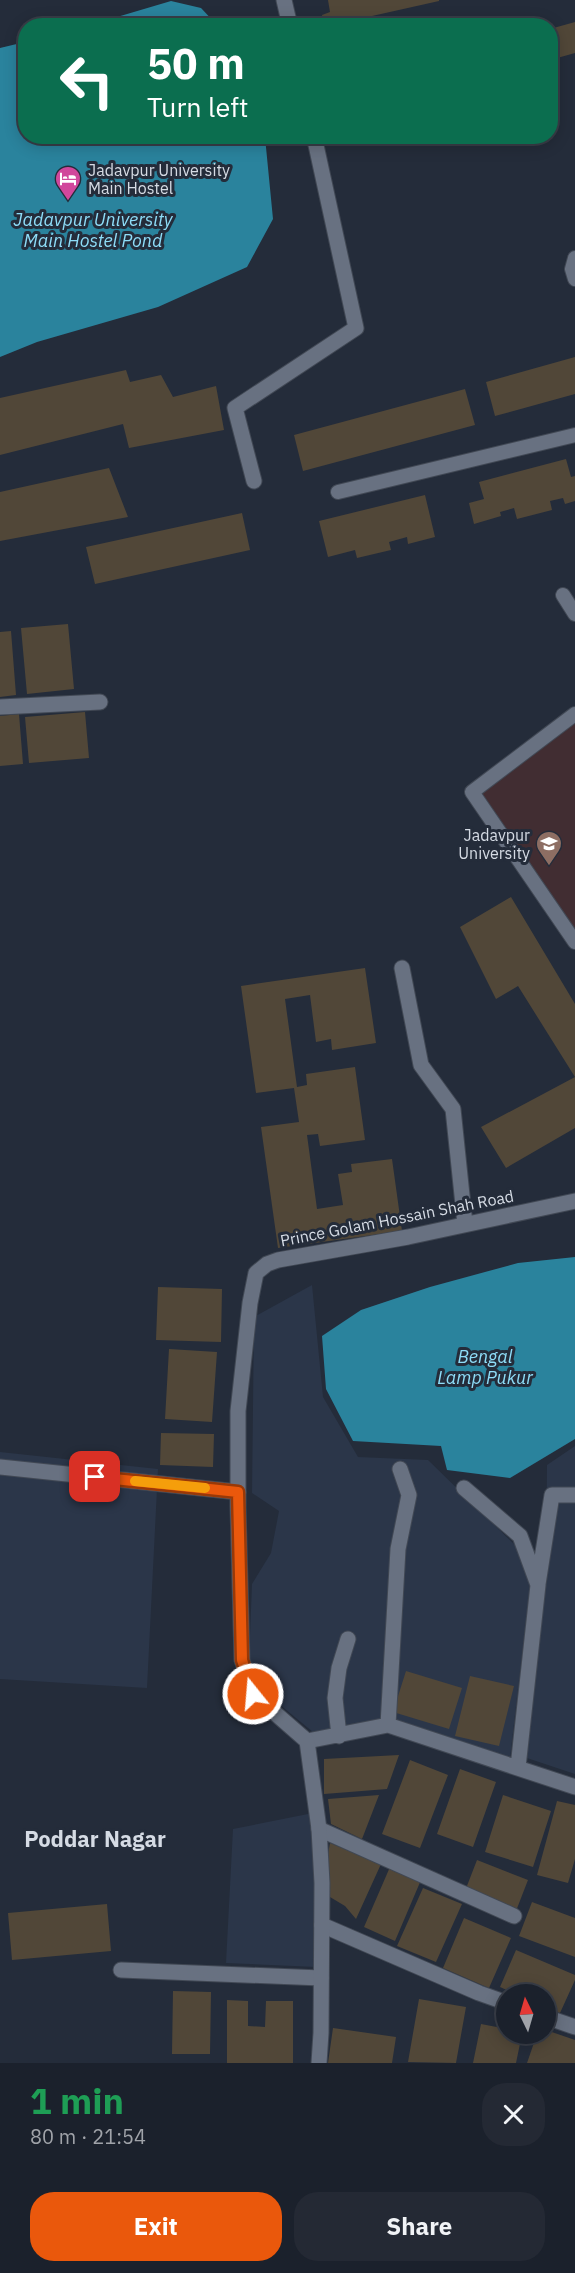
<!DOCTYPE html>
<html lang="en">
<head>
<meta charset="utf-8">
<style>
	:root { --surface:#1b212c; --page:#242934; --text:#f1f3f6; --muted:#a0a3a9; --line:#393e48; --accent:#ea580c }
	body { margin:0; font-family:"IBM Plex Sans",sans-serif; background:var(--page); color:var(--text); height:100vh; display:flex; flex-direction:column; font-size:22px; white-space:nowrap }
	* { box-sizing:border-box; margin:0 }
	p { font-size:20px; color:var(--muted) }
	.icon { flex:none; width:33px; height:33px; fill:none; stroke:currentColor; stroke-width:2; stroke-linecap:round; stroke-linejoin:round }
	.map { position:relative; height:2063px; overflow:hidden }
	.side { display:flex; flex-direction:column; background:var(--surface); flex:1 }
	.side>* { flex:none }
	.banner { position:absolute; left:18px; top:18px; width:540px; height:126px; border-radius:24px; box-shadow:0 3px 15px #0003,0 0 0 2px var(--line); background:#0b6e4f; color:#fff; overflow:hidden }
	.needle { width:39px; rotate:355deg }
	.tools { position:absolute; left:496px; top:1984px; display:grid; gap:12px }
	.tools a { display:grid; place-items:center; width:60px; height:60px; border-radius:50%; background:var(--surface); box-shadow:0 3px 15px #0003,0 0 0 2px var(--line); font-size:30px }
	.pin { position:absolute; display:grid; place-items:center; width:51px; height:51px; color:#fff; margin:-26px; border-radius:12px; box-shadow:0 3px 9px #0006 }
	.me { position:absolute; width:66px; margin:-33px; rotate:343deg; stroke-linejoin:round; filter:drop-shadow(0 0 4px #0008) }
	.turn { display:flex; align-items:center; gap:21px; height:126px; padding:0 30px; font-size:27px }
	.turn .icon { width:78px; height:78px; stroke-width:2.5 }
	.turn b { display:block; font-size:42px; line-height:51px }
	.round { display:grid; place-items:center; flex:none; width:63px; height:63px; border-radius:24px; background:var(--page) }
	.headline { display:flex; align-items:center; justify-content:space-between; height:102px; padding:0 30px }
	h1 { font-size:36px; font-weight:800; line-height:45px; color:#1e9e55 }
	.cta { display:flex; gap:12px; margin-top:auto; padding:12px 30px }
	.cta a { flex:1; height:69px; border-radius:24px; background:var(--accent); color:#fff; font-size:24px; font-weight:800; line-height:69px; text-align:center }
	.cta a+a { background:var(--page); color:var(--text) }
	.map>svg:first-child { display:block }
	.built { fill:#2b3649 }
	.education { fill:#412d32 }
	.water { fill:#2a839d }
	.building { fill:#514738 }
	.lines { fill:none; stroke-linecap:round; stroke-linejoin:round }
	.lane-casing { stroke:#414854; stroke-width:16 }
	.street-casing { stroke:#414854; stroke-width:17 }
	.secondary-casing { stroke:#414854; stroke-width:17 }
	.lane { stroke:#687181; stroke-width:14 }
	.street { stroke:#687181; stroke-width:15 }
	.secondary { stroke:#687181; stroke-width:15 }
	.route-casing { stroke:#983908; stroke-width:15 }
	.route { stroke:#ea580c; stroke-width:10 }
	.slow { stroke:#f59e0b; stroke-width:10 }
	.labels { text-anchor:middle; dominant-baseline:central; stroke-width:6; stroke-linejoin:round; paint-order:stroke }
	.poi-label { font-size:16px; fill:#d5dbe4; stroke:#242c3a; text-anchor:start }
	.street-label { font-size:16px; fill:#d5dbe4; stroke:#242c3a }
	.water-label { font-size:18px; font-style:italic; fill:#8eddf8; stroke:#242c3a }
	.district-label { font-size:22px; font-weight:bold; fill:#d5dbe4; stroke:#242c3a }
</style>
</head>
<body>
<div class="map">
<svg width="575" height="2063" viewBox="0 0 575 2063">
	<rect width="100%" height="100%" fill="#242c3a"/>
	<!-- built -->
	<path class="built" d="M 312,1285 L 323,1397 L 358,1457 L 428,1460 L 516,1546 L 530,1585 L 510,1758 L 390,1717 L 313,1732 L 262,1690 L 249,1661 L 252,1584 L 271,1553 L 279,1511 L 252,1493 L 254,1317 Z
		M 575,1446 L 575,1774 L 527,1758 L 546,1580 L 547,1465 Z
		M 0,1452 L 158,1469 L 147,1688 L 0,1679 Z
		M 313,1813 L 316,1967 L 226,1963 L 233,1829 Z"/>
	<!-- education -->
	<path class="education" d="M 575,715 L 575,942 L 472,792 Z"/>
	<!-- water -->
	<path class="water" d="M 171,1 L 201,8 L 217,25 L 90,25 Z
		M 25,42 L 26,136 L 265,137 L 273,219 L 247,267 L 158,307 L 37,342 L 0,357 L 0,48 Z
		M 575,1257 L 575,1439 L 510,1478 L 447,1470 L 441,1446 L 353,1441 L 326,1389 L 322,1336 L 361,1310 L 430,1287 L 518,1263 Z"/>
	<!-- building -->
	<path class="building" d="M 328,0 L 439,0 L 439,1 L 372,16 L 374,26 L 324,26 L 322,15 L 330,12 Z
		M 575,22 L 575,53 L 550,60 L 550,29 Z
		M 575,357 L 575,394 L 495,416 L 486,382 Z
		M 126,370 L 130,382 L 161,375 L 173,397 L 216,386 L 224,430 L 129,448 L 123,424 L 0,455 L 0,398 Z
		M 465,389 L 475,425 L 303,471 L 294,435 Z
		M 566,459 L 571,477 L 575,476 L 575,501 L 565,504 L 563,498 L 550,501 L 552,510 L 517,519 L 514,508 L 500,512 L 501,516 L 474,524 L 469,503 L 484,499 L 479,482 Z
		M 109,468 L 128,517 L 0,541 L 0,492 Z
		M 425,495 L 435,537 L 408,544 L 407,537 L 389,542 L 391,550 L 357,558 L 355,550 L 328,557 L 319,521 Z
		M 242,513 L 250,550 L 95,584 L 86,547 Z
		M 68,624 L 74,689 L 27,694 L 21,628 Z
		M 11,631 L 16,695 L 0,697 L 0,632 Z
		M 85,712 L 89,758 L 29,763 L 25,717 Z
		M 19,714 L 23,764 L 0,766 L 0,716 Z
		M 511,897 L 575,1004 L 575,1077 L 518,986 L 496,999 L 460,927 Z
		M 365,968 L 376,1043 L 332,1050 L 331,1039 L 316,1042 L 310,995 L 285,999 L 297,1087 L 307,1085 L 306,1074 L 355,1067 L 365,1140 L 320,1146 L 318,1134 L 307,1135 L 317,1209 L 343,1205 L 338,1174 L 352,1172 L 351,1164 L 392,1159 L 402,1231 L 278,1248 L 261,1127 L 299,1122 L 294,1088 L 256,1093 L 241,986 Z
		M 575,1077 L 575,1128 L 506,1168 L 481,1127 Z
		M 158,1287 L 222,1289 L 221,1342 L 156,1340 Z
		M 169,1349 L 217,1352 L 212,1422 L 165,1419 Z
		M 161,1433 L 214,1434 L 213,1467 L 160,1465 Z
		M 406,1671 L 462,1688 L 449,1729 L 393,1712 Z
		M 470,1676 L 514,1686 L 499,1746 L 455,1736 Z
		M 399,1755 L 387,1789 L 324,1794 L 324,1759 Z
		M 410,1760 L 448,1775 L 420,1848 L 382,1834 Z
		M 460,1769 L 496,1782 L 473,1847 L 437,1834 Z
		M 379,1795 L 362,1839 L 331,1824 L 328,1799 Z
		M 503,1795 L 551,1811 L 533,1867 L 485,1852 Z
		M 557,1801 L 575,1805 L 575,1859 L 568,1883 L 537,1875 Z
		M 330,1843 L 381,1864 L 356,1919 L 345,1906 L 325,1894 L 325,1870 Z
		M 477,1860 L 528,1880 L 516,1911 L 465,1891 Z
		M 390,1867 L 421,1880 L 395,1941 L 364,1927 Z
		M 423,1888 L 462,1904 L 436,1962 L 397,1946 Z
		M 532,1902 L 575,1918 L 575,1957 L 519,1936 Z
		M 107,1904 L 111,1951 L 12,1960 L 8,1913 Z
		M 464,1918 L 511,1938 L 489,1988 L 443,1968 Z
		M 516,1950 L 575,1975 L 575,1980 L 560,2013 L 546,2007 L 546,1995 L 518,1995 L 500,1987 Z
		M 173,1991 L 211,1992 L 210,2054 L 172,2054 Z
		M 419,1999 L 466,2007 L 456,2063 L 408,2062 Z
		M 227,2000 L 248,2001 L 248,2026 L 265,2027 L 266,2001 L 293,2001 L 293,2063 L 227,2063 Z
		M 481,2024 L 507,2029 L 507,2034 L 522,2034 L 516,2063 L 473,2063 Z
		M 333,2028 L 396,2037 L 392,2063 L 328,2063 Z
		M 546,2030 L 575,2040 L 575,2063 L 527,2063 L 537,2034 L 546,2034 Z"/>
	<g class="lines">
		<defs>
			<path id="lane" d="M 575,258 L 572,269 L 575,279
				M 338,492 L 575,435
				M 563,595 L 575,614
				M 575,714 L 472,792 L 575,942"/>
			<path id="street" d="M 284,0 L 290,26
				M 254,481 L 235,408 L 356,328 L 314,136
				M 0,707 L 100,702
				M 402,968 L 421,1065 L 453,1109 L 465,1224
				M 0,1467 L 238,1492
				M 464,1488 L 520,1536 L 538,1585 L 518,1767
				M 538,1584 L 552,1495 L 575,1495
				M 388,1725 L 398,1549 L 409,1495 L 400,1469
				M 339,1736 L 335,1698 L 339,1668 L 348,1639
				M 307,1741 L 388,1725 L 575,1787
				M 319,1829 L 514,1916
				M 322,1925 L 479,1993 L 507,2003
				M 121,1970 L 321,1978
				M 546,2017 L 575,2027"/>
			<path id="secondary" d="M 319,2063 L 321,2033 L 322,1883 L 319,1829 L 307,1741 L 253,1694 L 242,1660 L 238,1507 L 238,1411 L 250,1303 L 256,1273 L 267,1264 L 278,1260 L 408,1237 L 575,1201"/>
		</defs>
		<!-- lane casing -->
		<use href="#lane" class="lane-casing"/>
		<!-- street casing -->
		<use href="#street" class="street-casing"/>
		<!-- secondary casing -->
		<use href="#secondary" class="secondary-casing"/>
		<!-- lane -->
		<use href="#lane" class="lane"/>
		<!-- street -->
		<use href="#street" class="street"/>
		<!-- secondary -->
		<use href="#secondary" class="secondary"/>
	</g>
	<g class="lines">
		<defs>
			<path id="route" d="M 95,1477 L 238,1492 L 242,1660 L 253,1694"/>
		</defs>
		<!-- route casing -->
		<use href="#route" class="route-casing"/>
		<!-- route -->
		<use href="#route" class="route"/>
		<!-- slow -->
		<path class="slow" d="M 135,1481 L 205,1488"/>
	</g>
	<!-- icons -->
	<defs>
		<symbol id="hotel-pin" viewBox="-11 -11 22 30"><path d="M0 17L-7.5 6A9.5 9.5 0 1 1 7.5 6Z" fill="#d1479c" stroke="#242c3a"/><path d="M-6-4.5h1.5V1H6V5H4.5V3h-9V5H-6ZM-4 0a1.8 1.8 0 1 1 3.6 0ZM.5 0V-2.5h3Q6-2.5 6 0Z" fill="#fff"/></symbol>
		<symbol id="university-pin" viewBox="-11 -11 22 30"><path d="M0 17L-7.5 6A9.5 9.5 0 1 1 7.5 6Z" fill="#8d6e63" stroke="#242c3a"/><path d="M0-5L7-2L0 1L-7-2ZM-4 1L0 2.5L4 1V4Q0 6-4 4Z" fill="#fff"/></symbol>
	</defs>
	<g fill-rule="evenodd">
		<use href="#hotel-pin" x="53" y="164" width="30" height="40"/>
		<use href="#university-pin" x="534" y="829" width="30" height="40"/>
	</g>
	<g class="labels">
		<!-- poi labels -->
		<g class="poi-label">
			<text x="88" y="170">Jadavpur University<tspan x="88" dy="18">Main Hostel</tspan></text>
			<text x="530" y="835" text-anchor="end">Jadavpur<tspan x="530" dy="18">University</tspan></text>
		</g>
		<!-- street labels -->
		<g class="street-label">
			<text transform="translate(397 1218) rotate(-11)">Prince Golam Hossain Shah Road</text>
		</g>
		<!-- water labels -->
		<g class="water-label">
			<text x="93" y="219">Jadavpur University<tspan x="93" dy="21">Main Hostel Pond</tspan></text>
			<text x="485" y="1356">Bengal<tspan x="485" dy="21">Lamp Pukur</tspan></text>
		</g>
		<!-- district labels -->
		<g class="district-label">
			<text x="95" y="1838">Poddar Nagar</text>
		</g>
	</g>
</svg>
<div class="tools">
<a><svg class="needle" viewBox="-14 -14 28 28"><path d="M0-13l5 13h-10z" fill="#e53935"/><path d="M0 13l5-13h-10z" fill="#a0a3a9"/></svg></a>
</div>
<div class="pin" style="left:95px;top:1477px;background:#d93025"><svg class="icon" aria-label="arrive" viewBox="0 0 24 24"><path d="M6 21V4h12l-3 4 3 4H6"/></svg></div>
<svg class="me" style="left:253px;top:1694px" viewBox="-20 -20 40 40"><circle r="17" fill="#ea580c" stroke="#fff" stroke-width="3"/><path d="M0-11L8 9 0 5-8 9z" fill="#fff"/></svg>
<div class="banner">
<div class="turn"><svg class="icon" aria-label="left" viewBox="0 0 24 24"><path d="M17 20v-9H6M10 6l-5 5 5 5"/></svg><div><b>50 m</b>Turn left</div></div>
</div>
</div>
<section class="side">
<div class="headline"><div><h1>1 min</h1><p>80 m · 21:54</p></div><a class="round"><svg class="icon" aria-label="close" viewBox="0 0 24 24"><path d="M6 6l12 12M18 6L6 18"/></svg></a></div>
<div class="cta"><a>Exit</a><a>Share</a></div>
</section>
</body>
</html>
